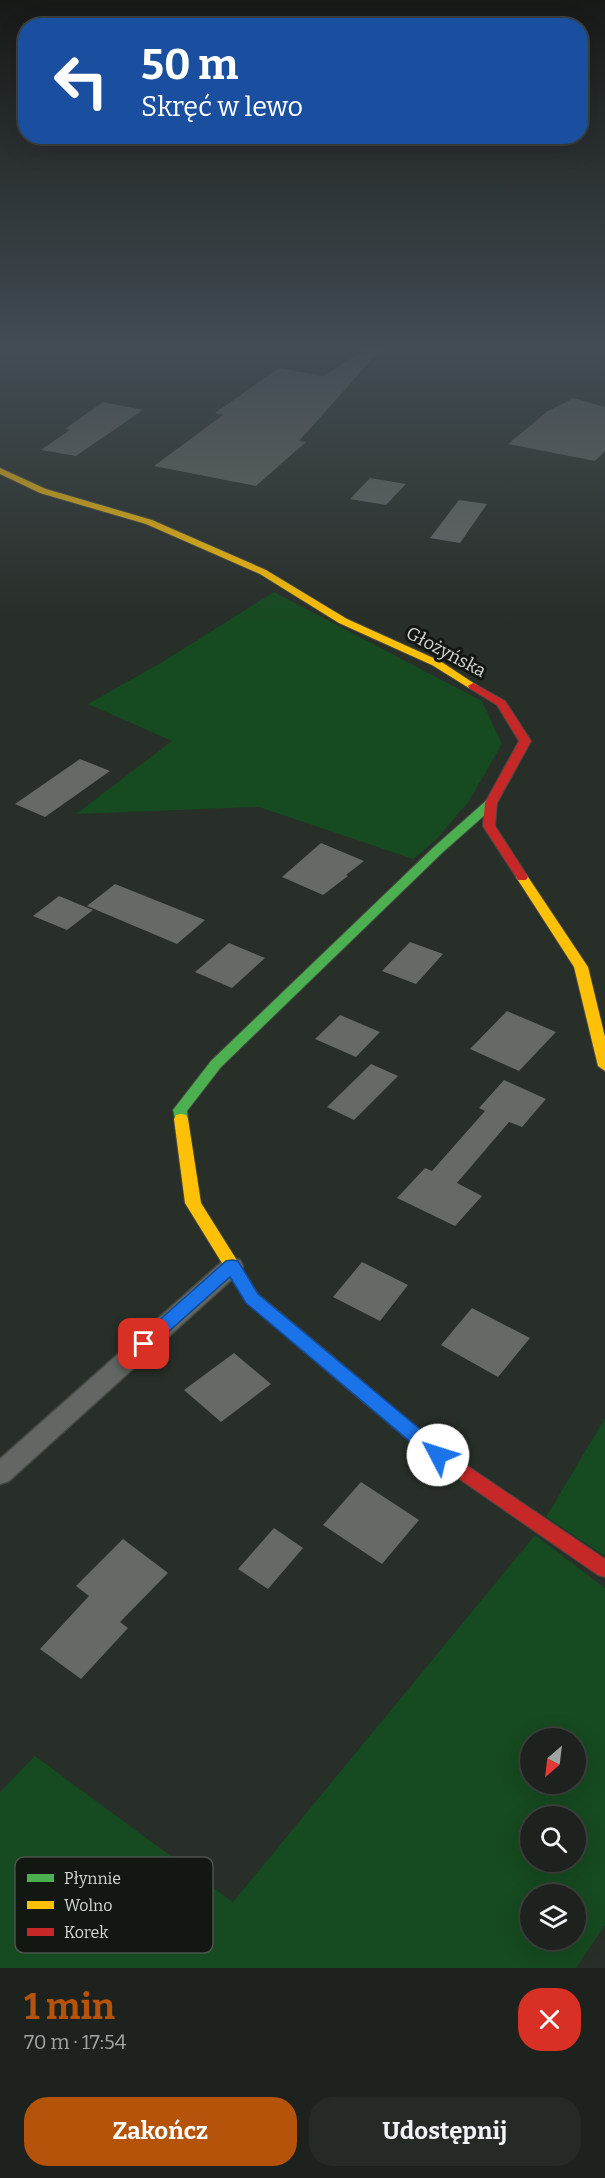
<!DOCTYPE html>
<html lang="pl">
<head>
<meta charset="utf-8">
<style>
	:root { --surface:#1e221e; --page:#262a27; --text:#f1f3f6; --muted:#a1a4a4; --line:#3c3f3c; --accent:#b45309 }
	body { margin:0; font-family:Bitter,serif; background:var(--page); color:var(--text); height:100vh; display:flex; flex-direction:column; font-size:22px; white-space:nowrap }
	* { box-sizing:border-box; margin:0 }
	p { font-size:20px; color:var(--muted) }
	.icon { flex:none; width:33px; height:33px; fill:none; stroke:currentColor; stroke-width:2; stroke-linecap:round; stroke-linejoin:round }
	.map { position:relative; height:1968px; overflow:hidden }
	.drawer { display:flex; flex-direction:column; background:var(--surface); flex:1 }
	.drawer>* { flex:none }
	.hud { position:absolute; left:18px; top:18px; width:570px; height:126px; border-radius:24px; box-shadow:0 6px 24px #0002,0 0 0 2px var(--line); background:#1a4fa0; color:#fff; overflow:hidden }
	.needle { width:39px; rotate:208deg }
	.controls { position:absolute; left:520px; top:1728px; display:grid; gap:12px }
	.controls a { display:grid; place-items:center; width:66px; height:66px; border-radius:50%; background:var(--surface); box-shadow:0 6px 24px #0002,0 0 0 2px var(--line); font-size:30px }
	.pin { position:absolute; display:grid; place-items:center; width:51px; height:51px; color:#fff; margin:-26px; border-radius:12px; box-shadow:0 3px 9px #0006 }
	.me { position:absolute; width:66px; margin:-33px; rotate:310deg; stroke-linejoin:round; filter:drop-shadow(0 0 4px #0008) }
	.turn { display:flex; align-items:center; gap:21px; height:126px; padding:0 24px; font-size:27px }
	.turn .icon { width:78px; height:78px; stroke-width:2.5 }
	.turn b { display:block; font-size:42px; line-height:51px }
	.round { display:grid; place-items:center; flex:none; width:63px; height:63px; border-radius:24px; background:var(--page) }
	.headline { display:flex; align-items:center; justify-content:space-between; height:102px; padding:0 24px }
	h1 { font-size:36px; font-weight:700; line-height:45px; color:var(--accent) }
	.cta { display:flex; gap:12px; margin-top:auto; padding:12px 24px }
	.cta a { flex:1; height:69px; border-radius:24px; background:var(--accent); color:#fff; font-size:24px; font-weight:700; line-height:69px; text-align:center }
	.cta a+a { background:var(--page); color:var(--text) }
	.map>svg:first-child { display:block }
	.green { fill:#164a20; fill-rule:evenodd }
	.building { fill:#656a65 }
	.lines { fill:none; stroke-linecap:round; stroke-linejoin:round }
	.lane-casing { stroke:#444944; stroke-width:3 }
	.fast-casing { stroke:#444944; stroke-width:2 }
	.slow-casing { stroke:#444944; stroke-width:2 }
	.jam-casing { stroke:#444944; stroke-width:2 }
	.lane { fill:#636763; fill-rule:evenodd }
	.fast { fill:#4caf50; fill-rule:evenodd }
	.slow { fill:#ffc107; fill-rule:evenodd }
	.jam { fill:#c62828; fill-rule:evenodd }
	.route { fill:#1a73e8; stroke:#114b97; stroke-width:1.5 }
	.labels { text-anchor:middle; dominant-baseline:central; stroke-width:6; stroke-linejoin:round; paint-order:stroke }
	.street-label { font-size:18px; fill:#d2dad2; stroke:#121712 }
	.key { fill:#121712; stroke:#4c524c; stroke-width:1.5 }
	.key-label { font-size:16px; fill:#d2dad2 }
</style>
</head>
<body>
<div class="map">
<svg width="605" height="1968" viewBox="0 0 605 1968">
	<rect width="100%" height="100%" fill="#282e28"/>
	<!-- green -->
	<path class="green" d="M 274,592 L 482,701 L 502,744 L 469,801 L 436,840 L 413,859 L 259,807 L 76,814 L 172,741 L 88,704 L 164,661 Z
		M 605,1418 L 605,1556 L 546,1517 Z
		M 535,1535 L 605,1588 L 605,1925 L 576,1968 L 0,1968 L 0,1792 L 35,1756 L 233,1902 ZM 531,1738 L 576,1738 L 576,1784 L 531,1784 ZM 531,1816 L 576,1816 L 576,1862 L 531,1862 ZM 531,1894 L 576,1894 L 576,1940 L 531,1940 Z"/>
	<!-- building -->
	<path class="building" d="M 371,346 L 383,347 L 299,441 L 306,442 L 256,486 L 154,466 L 223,415 L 215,413 L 279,368 L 323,376 Z
		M 574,398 L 605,407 L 605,451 L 595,461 L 508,444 L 548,411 Z
		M 103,402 L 143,410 L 76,456 L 41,450 L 70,430 L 65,429 Z
		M 370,478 L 406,484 L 386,505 L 350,499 Z
		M 459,500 L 487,504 L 460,543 L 430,538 Z
		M 80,759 L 110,771 L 45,817 L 15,804 Z
		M 321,843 L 364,861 L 346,875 L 348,876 L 323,895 L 282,877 Z
		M 115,884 L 205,920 L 177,944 L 87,906 Z
		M 59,896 L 93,910 L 67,930 L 33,916 Z
		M 410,942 L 443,954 L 416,984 L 382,971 Z
		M 229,943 L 265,958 L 232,988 L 195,972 Z
		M 507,1011 L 556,1032 L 519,1071 L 470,1049 Z
		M 340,1015 L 380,1032 L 356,1057 L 315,1039 Z
		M 371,1064 L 398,1076 L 354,1120 L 327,1107 Z
		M 504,1080 L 546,1099 L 522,1127 L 509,1122 L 457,1183 L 482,1196 L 455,1226 L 397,1198 L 425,1168 L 432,1171 L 485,1111 L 479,1108 Z
		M 362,1262 L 408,1285 L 380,1321 L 333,1297 Z
		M 472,1308 L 530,1338 L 498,1377 L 441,1345 Z
		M 234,1353 L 271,1384 L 221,1422 L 184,1390 Z
		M 361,1482 L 419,1520 L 382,1564 L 323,1525 Z
		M 274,1528 L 303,1548 L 268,1589 L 238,1569 Z
		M 123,1539 L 168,1573 L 120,1622 L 128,1628 L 81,1679 L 40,1649 L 89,1596 L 76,1586 Z"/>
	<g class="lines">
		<defs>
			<path id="lane" d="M 232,1258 L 240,1260 L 243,1266 L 240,1272 L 9,1481 L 0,1484 L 0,1459 L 224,1260 Z"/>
			<path id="fast" d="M 491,799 L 495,800 L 497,803 L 495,806 L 443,852 L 221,1067 L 187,1111 L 188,1119 L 186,1123 L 176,1123 L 173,1110 L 211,1061 L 435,846 L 487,800 Z"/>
			<path id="slow" d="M 0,468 L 46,489 L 152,520 L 266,570 L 347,619 L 440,661 L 478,686 L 473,689 L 469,688 L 432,665 L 339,623 L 260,574 L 146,524 L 40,493 L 0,474 Z
				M 522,873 L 526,874 L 588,967 L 605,1037 L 605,1071 L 598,1066 L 574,967 L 516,877 Z
				M 181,1114 L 186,1115 L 188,1119 L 201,1203 L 258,1294 L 361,1380 L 364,1385 L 361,1390 L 355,1392 L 349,1390 L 246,1302 L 185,1203 L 174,1119 L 176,1115 Z"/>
			<path id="jam" d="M 473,683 L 505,701 L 531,741 L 497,803 L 495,826 L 528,877 L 526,880 L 518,880 L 483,826 L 485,803 L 519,741 L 497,705 L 469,688 L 468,686 Z
				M 355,1378 L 361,1380 L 444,1450 L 605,1559 L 605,1577 L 598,1575 L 432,1460 L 349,1390 L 346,1385 L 349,1380 Z"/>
		</defs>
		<!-- lane casing -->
		<use href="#lane" class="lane-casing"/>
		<!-- fast casing -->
		<use href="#fast" class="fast-casing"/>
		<!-- slow casing -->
		<use href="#slow" class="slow-casing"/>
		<!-- jam casing -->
		<use href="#jam" class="jam-casing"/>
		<!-- lane -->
		<use href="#lane" class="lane"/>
		<!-- fast -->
		<use href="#fast" class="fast"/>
		<!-- slow -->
		<use href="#slow" class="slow"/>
		<!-- jam -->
		<use href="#jam" class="jam"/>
	</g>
	<!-- sky -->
	<linearGradient id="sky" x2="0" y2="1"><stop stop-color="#161916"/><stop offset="0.56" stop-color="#424c53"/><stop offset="1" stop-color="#424c53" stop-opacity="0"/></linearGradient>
	<rect width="605" height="622" fill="url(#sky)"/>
	<!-- route -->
	<path class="route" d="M 232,1260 L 238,1261 L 258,1294 L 445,1450 L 447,1455 L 445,1460 L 438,1463 L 432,1460 L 246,1303 L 230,1277 L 150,1348 L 144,1350 L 138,1348 L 135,1344 L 138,1339 L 226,1261 Z"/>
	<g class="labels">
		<!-- street labels -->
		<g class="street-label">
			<text transform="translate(446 652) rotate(28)">Głożyńska</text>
		</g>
	</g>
	<!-- legend -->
	<rect x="15" y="1857" width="198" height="96" rx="9" class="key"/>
	<rect x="27" y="1874" width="27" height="8" fill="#4caf50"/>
	<rect x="27" y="1901" width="27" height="8" fill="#ffc107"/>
	<rect x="27" y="1928" width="27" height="8" fill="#c62828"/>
	<g class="key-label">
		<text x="64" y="1884">Płynnie</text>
		<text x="64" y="1911">Wolno</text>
		<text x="64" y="1938">Korek</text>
	</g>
</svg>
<div class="controls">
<a><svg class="needle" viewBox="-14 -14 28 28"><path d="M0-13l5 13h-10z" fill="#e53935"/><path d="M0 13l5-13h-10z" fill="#a1a4a4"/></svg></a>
<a><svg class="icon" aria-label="search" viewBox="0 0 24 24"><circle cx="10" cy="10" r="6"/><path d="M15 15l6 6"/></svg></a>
<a><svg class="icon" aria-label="layers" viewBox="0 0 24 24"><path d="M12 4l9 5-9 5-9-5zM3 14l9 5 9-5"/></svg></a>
</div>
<div class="pin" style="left:144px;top:1344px;background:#d93025"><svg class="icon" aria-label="arrive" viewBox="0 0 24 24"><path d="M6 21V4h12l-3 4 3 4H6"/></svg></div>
<svg class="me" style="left:438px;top:1455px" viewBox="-20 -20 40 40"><circle r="19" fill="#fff"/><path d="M0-13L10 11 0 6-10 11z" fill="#1a73e8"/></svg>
<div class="hud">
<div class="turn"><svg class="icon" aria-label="left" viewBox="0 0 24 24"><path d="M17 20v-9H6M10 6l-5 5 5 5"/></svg><div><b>50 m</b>Skręć w lewo</div></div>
</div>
</div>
<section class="drawer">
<div class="headline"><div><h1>1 min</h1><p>70 m · 17:54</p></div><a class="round" style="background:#d93025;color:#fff"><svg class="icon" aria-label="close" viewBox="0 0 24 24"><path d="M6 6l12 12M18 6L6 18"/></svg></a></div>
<div class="cta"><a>Zakończ</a><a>Udostępnij</a></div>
</section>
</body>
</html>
